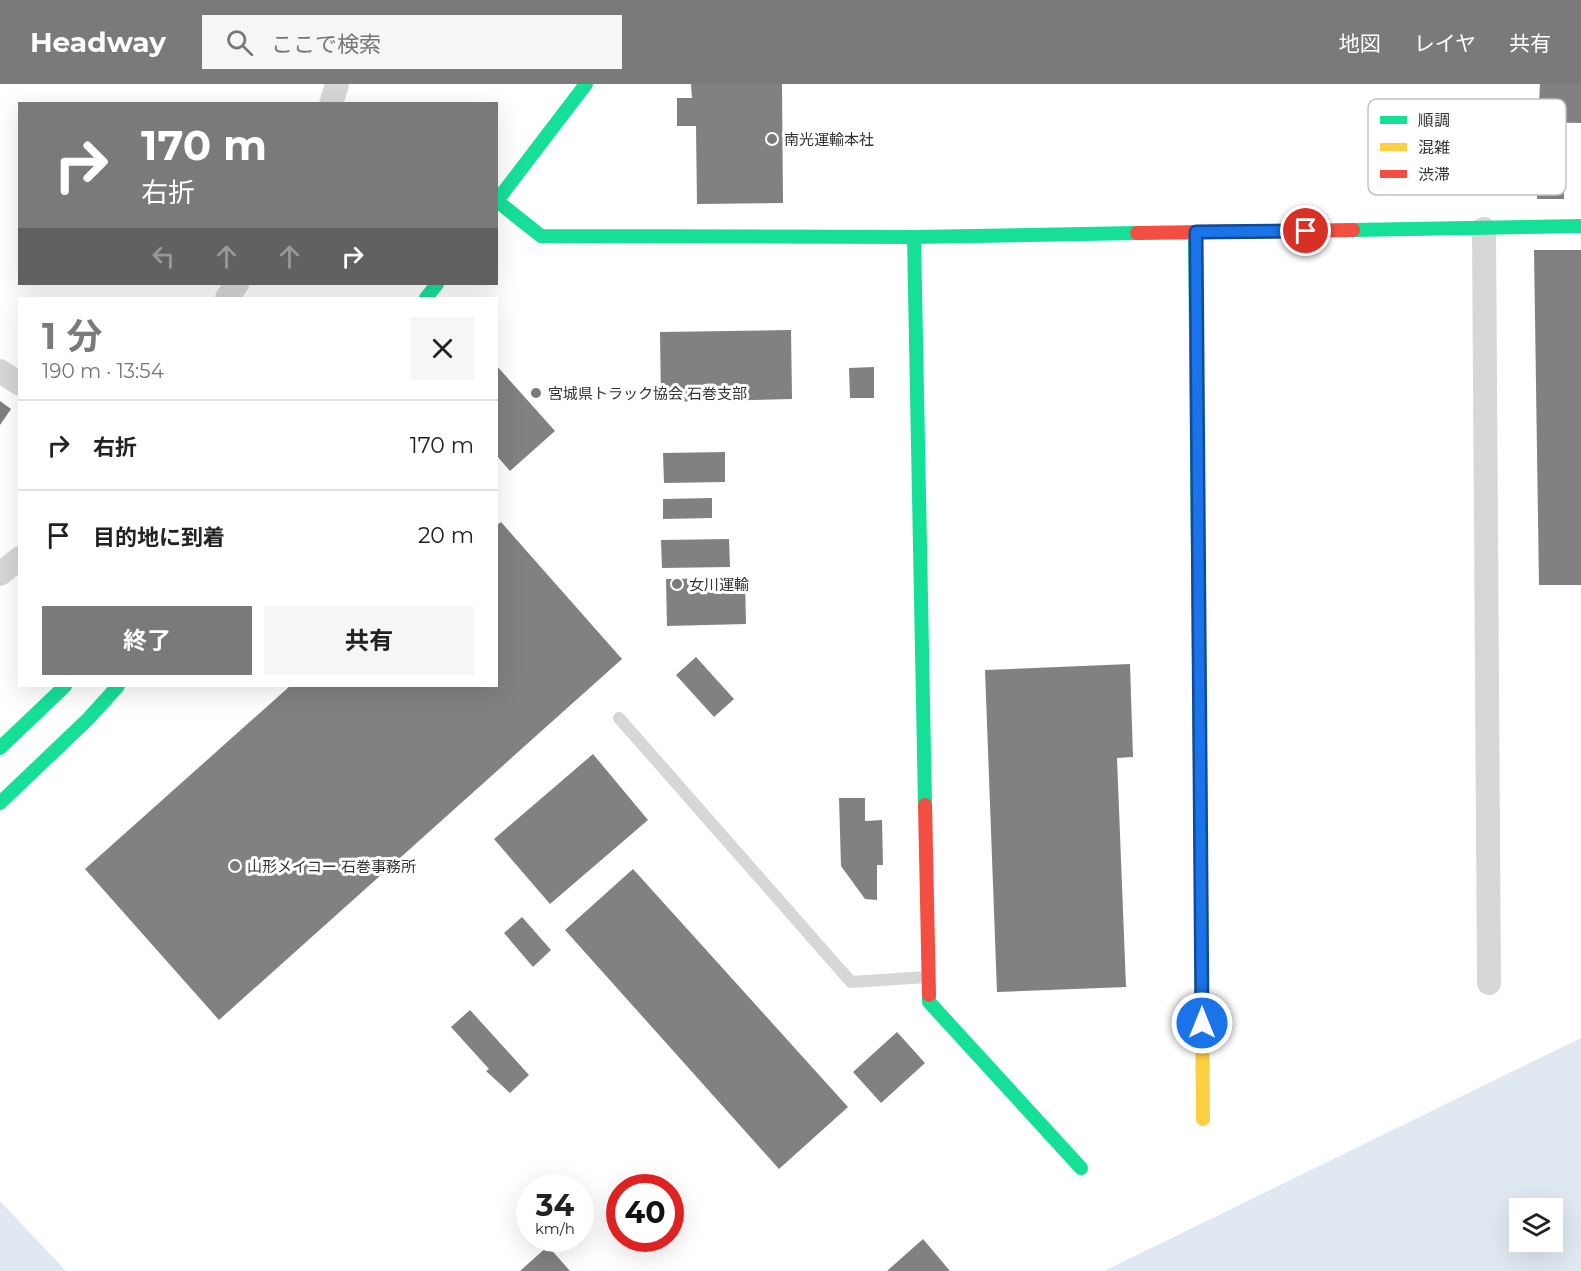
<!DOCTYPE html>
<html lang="ja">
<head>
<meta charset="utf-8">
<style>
	:root { --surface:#fff; --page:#f6f6f6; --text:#222; --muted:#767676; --line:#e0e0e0; --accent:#7a7a7a }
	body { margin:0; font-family:Montserrat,"Noto Sans JP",sans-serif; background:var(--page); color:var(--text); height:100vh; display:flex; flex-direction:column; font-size:22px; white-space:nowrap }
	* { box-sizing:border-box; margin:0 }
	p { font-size:20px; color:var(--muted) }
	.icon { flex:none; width:33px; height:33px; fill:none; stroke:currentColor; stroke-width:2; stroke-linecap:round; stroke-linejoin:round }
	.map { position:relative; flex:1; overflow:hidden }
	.sheet { position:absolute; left:18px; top:213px; width:480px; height:390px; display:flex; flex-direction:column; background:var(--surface); border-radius:0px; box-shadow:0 6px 24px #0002 }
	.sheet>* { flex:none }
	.hud { position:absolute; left:18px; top:18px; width:480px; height:183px; border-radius:0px; box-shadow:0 6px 24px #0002; background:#7a7a7a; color:#fff; overflow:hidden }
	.buttons { position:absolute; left:1509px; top:1114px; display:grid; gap:12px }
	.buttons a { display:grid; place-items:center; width:54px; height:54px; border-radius:0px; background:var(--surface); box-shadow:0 6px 24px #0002; font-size:30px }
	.speed { position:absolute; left:516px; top:1090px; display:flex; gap:12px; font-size:30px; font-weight:700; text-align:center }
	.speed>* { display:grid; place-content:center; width:78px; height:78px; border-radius:50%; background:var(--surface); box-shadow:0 6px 24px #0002; line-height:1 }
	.speed small { font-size:15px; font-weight:400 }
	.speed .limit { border:9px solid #d22; background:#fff; color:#111 }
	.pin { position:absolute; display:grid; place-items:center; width:51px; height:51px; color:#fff; margin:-26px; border:3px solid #fff; border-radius:50%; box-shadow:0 2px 6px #0007 }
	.me { position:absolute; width:66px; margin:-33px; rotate:0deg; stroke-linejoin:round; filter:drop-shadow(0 0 4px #0008) }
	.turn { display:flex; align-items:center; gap:21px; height:126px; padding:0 24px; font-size:27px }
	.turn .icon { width:78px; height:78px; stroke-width:2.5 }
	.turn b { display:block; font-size:42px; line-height:51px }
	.lanes { display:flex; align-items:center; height:57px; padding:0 24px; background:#0003; justify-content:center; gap:30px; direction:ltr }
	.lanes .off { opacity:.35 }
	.round { display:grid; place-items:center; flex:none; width:63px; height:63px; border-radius:0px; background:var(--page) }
	.overview { display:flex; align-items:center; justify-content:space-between; height:102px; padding:0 24px }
	h1 { font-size:36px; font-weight:700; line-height:45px; color:var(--accent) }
	.primary-button { display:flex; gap:12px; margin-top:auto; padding:12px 24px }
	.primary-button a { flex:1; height:69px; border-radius:0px; background:var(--accent); color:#fff; font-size:24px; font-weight:700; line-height:69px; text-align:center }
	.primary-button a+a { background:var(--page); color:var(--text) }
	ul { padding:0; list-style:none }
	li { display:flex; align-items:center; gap:18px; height:90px; padding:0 24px; border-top:2px solid var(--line) }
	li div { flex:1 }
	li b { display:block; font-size:22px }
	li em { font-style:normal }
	header { display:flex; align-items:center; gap:36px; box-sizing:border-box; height:84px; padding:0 30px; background:var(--accent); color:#fff }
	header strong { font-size:28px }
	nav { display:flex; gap:33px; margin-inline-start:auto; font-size:21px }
	.search { width:420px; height:54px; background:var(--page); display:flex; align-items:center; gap:15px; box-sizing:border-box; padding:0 21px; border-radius:0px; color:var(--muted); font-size:22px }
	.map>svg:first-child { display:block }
	.water { fill:#e0e8f1; fill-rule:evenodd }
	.building { fill:#818181 }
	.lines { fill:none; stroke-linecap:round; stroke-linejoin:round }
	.lane { stroke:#d7d7d7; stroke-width:12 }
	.street { stroke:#d7d7d7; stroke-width:24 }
	.fast { stroke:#16e098; stroke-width:14 }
	.slow { stroke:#ffcf43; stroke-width:14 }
	.jam { stroke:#f24e42; stroke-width:14 }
	.route-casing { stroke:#114b97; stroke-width:15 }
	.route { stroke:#1a73e8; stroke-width:10 }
	.poi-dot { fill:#7a7a7a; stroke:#fff; stroke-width:2 }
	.labels { text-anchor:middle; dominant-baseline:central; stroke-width:6; stroke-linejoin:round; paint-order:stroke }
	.poi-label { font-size:15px; fill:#333; stroke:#fff; text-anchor:start }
	.key { fill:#fff; stroke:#c2c2c2; stroke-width:1.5 }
	.key-label { font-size:16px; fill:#333 }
</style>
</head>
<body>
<header>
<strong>Headway</strong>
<div class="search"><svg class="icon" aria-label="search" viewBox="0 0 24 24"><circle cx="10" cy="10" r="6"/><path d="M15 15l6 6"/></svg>ここで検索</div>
<nav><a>地図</a><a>レイヤ</a><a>共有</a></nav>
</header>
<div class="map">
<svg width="1581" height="1187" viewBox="0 0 1581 1187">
	<rect width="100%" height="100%" fill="#fff"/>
	<!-- water -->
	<path class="water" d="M 1581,954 L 1581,1187 L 1104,1187 ZM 1520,1125 L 1552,1125 L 1552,1158 L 1520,1158 Z
		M 0,1117 L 66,1187 L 0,1187 Z"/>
	<!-- building -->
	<path class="building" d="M 691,0 L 782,0 L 783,119 L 697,120 L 696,42 L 677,42 L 677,14 L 692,14 Z
		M 1540,0 L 1581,0 L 1581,39 L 1538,38 Z
		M 1538,71 L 1564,71 L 1564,115 L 1537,115 Z
		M 1534,166 L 1581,166 L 1581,501 L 1539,501 Z
		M 791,246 L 792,315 L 661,318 L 660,248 Z
		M 496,281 L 555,347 L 510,387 L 496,371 Z
		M 874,283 L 874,314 L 850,314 L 849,284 Z
		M 0,317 L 11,325 L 0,341 Z
		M 725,368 L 725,398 L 664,399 L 663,369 Z
		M 712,414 L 712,434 L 663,435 L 663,415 Z
		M 501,438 L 622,575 L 219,936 L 85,785 L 290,602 L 496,602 L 496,442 Z
		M 729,455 L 730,483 L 662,484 L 661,456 Z
		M 745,494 L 746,540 L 667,542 L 666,495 Z
		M 696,573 L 734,615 L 714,633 L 676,591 Z
		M 1130,580 L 1133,673 L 1117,674 L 1126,903 L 997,908 L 985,586 Z
		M 593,670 L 648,736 L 550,820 L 494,755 Z
		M 839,714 L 865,714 L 865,737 L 882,736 L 883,781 L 877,781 L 877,816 L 865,815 L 841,782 Z
		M 633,785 L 848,1023 L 779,1085 L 565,846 Z
		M 522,833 L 551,866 L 533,883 L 504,849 Z
		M 470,926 L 529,991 L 510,1009 L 486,987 L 489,985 L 451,943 Z
		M 897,948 L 925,979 L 881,1019 L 853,988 Z
		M 923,1155 L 950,1187 L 887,1187 Z
		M 548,1162 L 570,1187 L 520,1187 Z"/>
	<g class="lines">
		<!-- lane -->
		<path class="lane" d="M 619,634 L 851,898 L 927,893"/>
		<!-- street -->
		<path class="street" d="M 331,20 L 337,0
			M 1484,145 L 1489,899
			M 227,214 L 237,200
			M 0,287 L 20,300
			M 0,490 L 20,474"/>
		<!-- fast -->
		<path class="fast" d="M 497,117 L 541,152 L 914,153 L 1137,149
			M 496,118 L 586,0
			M 1353,146 L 1581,142
			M 1195,148 L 1201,791
			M 914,153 L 925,721
			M 426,214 L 437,200
			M 0,664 L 65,602
			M 0,719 L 88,635 L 118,602
			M 929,911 L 929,918 L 1081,1084"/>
		<!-- slow -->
		<path class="slow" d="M 1201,791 L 1203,1035"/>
		<!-- jam -->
		<path class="jam" d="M 1137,149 L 1353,146
			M 925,721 L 929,911"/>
	</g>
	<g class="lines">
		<defs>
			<path id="route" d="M 1202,939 L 1196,148 L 1306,147"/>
		</defs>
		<!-- route casing -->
		<use href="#route" class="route-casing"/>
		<!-- route -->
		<use href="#route" class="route"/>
	</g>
	<!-- markers -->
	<g class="poi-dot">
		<circle cx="772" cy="55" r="6"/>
		<circle cx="536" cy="309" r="6"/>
		<circle cx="677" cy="500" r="6"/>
		<circle cx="235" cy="782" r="6"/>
	</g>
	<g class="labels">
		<!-- poi labels -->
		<g class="poi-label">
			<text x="784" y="55">南光運輸本社</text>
			<text x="548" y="309">宮城県トラック協会 石巻支部</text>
			<text x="689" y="500">女川運輸</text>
			<text x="247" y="782">山形メイコー 石巻事務所</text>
		</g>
	</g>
	<!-- legend -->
	<rect x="1368" y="15" width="198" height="96" rx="9" class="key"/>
	<rect x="1380" y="32" width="27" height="8" fill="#16e098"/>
	<rect x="1380" y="59" width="27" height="8" fill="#ffcf43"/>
	<rect x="1380" y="86" width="27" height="8" fill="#f24e42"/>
	<g class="key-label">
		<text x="1418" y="42">順調</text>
		<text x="1418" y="69">混雑</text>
		<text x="1418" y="96">渋滞</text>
	</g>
</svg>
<div class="buttons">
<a><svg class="icon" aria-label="layers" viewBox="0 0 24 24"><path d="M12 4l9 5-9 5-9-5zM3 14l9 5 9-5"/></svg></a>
</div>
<div class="speed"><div>34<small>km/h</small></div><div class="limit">40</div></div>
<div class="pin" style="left:1306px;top:147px;background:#d93025"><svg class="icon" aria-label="arrive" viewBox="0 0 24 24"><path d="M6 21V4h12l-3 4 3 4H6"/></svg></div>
<svg class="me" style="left:1202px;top:939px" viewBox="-20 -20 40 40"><circle r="17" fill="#1a73e8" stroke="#fff" stroke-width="3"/><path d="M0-11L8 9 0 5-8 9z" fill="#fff"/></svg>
<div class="hud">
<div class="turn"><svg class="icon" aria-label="right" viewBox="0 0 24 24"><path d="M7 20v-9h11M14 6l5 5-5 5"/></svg><div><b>170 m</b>右折</div></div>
<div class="lanes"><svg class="icon off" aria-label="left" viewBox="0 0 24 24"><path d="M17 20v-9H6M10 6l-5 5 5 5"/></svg><svg class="icon off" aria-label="ahead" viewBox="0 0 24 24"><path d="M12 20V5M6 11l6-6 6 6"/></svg><svg class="icon off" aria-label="ahead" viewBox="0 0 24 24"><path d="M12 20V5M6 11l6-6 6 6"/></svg><svg class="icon" aria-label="right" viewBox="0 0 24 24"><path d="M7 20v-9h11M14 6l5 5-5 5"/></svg></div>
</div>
<section class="sheet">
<div class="overview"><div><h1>1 分</h1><p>190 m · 13:54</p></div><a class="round"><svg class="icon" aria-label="close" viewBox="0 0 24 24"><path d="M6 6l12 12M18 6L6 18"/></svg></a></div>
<ul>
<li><svg class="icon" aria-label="right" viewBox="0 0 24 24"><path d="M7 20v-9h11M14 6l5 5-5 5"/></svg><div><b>右折</b></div><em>170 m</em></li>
<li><svg class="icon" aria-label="arrive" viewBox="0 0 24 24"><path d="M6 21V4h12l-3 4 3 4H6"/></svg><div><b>目的地に到着</b></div><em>20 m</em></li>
</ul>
<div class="primary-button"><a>終了</a><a>共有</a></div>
</section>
</div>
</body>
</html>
